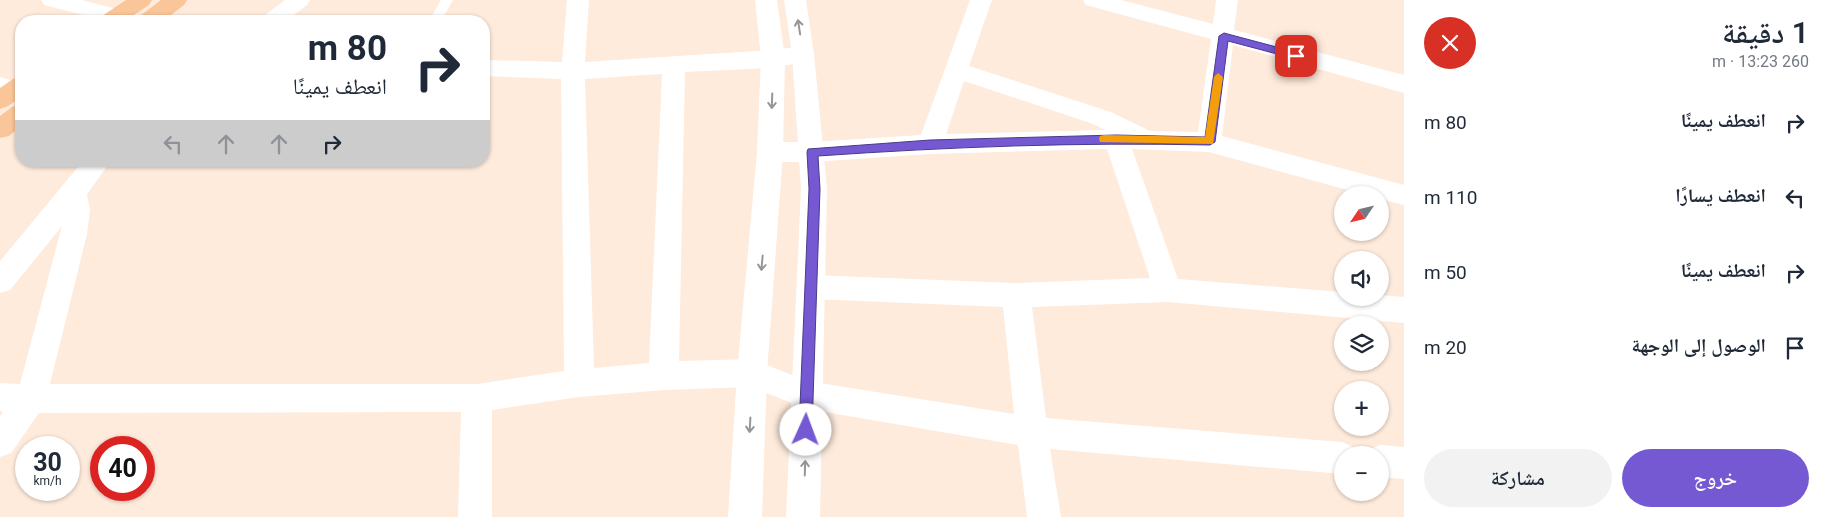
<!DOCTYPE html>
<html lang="ar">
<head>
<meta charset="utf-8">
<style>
	:root { --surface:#fff; --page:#f2f2f3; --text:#1f2937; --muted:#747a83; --accent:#7559d3 }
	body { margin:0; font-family:Roboto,"Noto Naskh Arabic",sans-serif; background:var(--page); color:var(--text); direction:rtl; height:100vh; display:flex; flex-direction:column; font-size:19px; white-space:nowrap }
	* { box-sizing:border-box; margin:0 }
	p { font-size:16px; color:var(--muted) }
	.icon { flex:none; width:28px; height:28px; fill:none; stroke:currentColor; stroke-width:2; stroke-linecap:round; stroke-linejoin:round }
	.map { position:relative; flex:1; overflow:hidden; direction:ltr }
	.sheet { display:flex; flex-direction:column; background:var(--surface); width:425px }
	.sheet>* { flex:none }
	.hud { position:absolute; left:15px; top:15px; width:475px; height:152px; border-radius:20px; box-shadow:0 1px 4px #0004; direction:rtl; background:#fff; color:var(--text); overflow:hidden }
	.needle { width:32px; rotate:235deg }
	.fabs { position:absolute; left:1334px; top:186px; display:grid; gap:10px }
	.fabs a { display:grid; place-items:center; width:55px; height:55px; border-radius:50%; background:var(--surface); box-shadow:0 1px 4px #0004; font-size:25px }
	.speed { position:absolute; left:15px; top:436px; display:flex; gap:10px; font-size:25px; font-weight:700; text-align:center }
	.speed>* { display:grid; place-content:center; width:65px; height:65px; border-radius:50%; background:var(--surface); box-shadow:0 1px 4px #0004; line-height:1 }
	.speed small { font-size:12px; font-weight:400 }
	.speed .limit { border:8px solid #d22; background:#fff; color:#111 }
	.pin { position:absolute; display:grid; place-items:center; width:42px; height:42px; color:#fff; margin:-21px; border-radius:10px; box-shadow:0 2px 8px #0006 }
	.me { position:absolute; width:55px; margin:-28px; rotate:2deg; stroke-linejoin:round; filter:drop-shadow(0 0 4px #0008) }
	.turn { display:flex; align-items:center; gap:18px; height:105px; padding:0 20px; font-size:22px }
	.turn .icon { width:65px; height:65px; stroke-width:2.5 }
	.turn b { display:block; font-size:35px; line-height:42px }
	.lanes { display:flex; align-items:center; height:48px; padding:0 20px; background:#0003; justify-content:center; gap:25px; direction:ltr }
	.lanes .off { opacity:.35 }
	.round { display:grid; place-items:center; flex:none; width:52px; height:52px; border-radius:26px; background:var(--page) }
	.head { display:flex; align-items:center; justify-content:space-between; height:85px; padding:0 20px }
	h1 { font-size:30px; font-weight:600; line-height:38px }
	.cta { display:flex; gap:10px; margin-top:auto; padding:10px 20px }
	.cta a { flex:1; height:58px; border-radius:30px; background:var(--accent); color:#fff; font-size:20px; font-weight:600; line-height:58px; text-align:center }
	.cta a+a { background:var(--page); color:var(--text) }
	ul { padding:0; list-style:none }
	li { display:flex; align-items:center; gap:15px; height:75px; padding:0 20px }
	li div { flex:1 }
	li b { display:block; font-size:19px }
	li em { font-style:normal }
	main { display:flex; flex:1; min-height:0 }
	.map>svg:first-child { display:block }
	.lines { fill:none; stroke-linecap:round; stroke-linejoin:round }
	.service { fill:#fff; fill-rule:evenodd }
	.minor { fill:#fff; fill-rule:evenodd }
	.tertiary { fill:#fff; fill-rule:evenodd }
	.primary { fill:#fac598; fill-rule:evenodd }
	.oneway { stroke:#989593 }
	.route { fill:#7559d3; stroke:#4c3a89 }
	.slow { fill:#f59e0b }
</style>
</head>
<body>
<main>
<section class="sheet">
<div class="head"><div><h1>1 دقيقة</h1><p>260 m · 13:23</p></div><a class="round" style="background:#d93025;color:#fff"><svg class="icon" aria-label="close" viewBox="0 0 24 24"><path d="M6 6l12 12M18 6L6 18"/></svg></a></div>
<ul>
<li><svg class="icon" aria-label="right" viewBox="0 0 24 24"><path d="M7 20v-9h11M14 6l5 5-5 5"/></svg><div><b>انعطف يمينًا</b></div><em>80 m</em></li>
<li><svg class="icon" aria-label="left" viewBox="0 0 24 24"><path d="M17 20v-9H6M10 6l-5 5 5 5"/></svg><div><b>انعطف يسارًا</b></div><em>110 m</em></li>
<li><svg class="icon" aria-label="right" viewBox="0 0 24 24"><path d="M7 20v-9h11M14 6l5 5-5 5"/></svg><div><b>انعطف يمينًا</b></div><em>50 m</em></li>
<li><svg class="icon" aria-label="arrive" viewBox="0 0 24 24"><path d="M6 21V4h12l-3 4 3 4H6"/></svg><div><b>الوصول إلى الوجهة</b></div><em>20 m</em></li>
</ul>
<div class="cta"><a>خروج</a><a>مشاركة</a></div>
</section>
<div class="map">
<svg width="1404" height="517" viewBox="0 0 1404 517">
	<rect width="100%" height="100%" fill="#feebdc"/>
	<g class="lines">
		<!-- service -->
		<path class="service" d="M 441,0 L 453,0 L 441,21 L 429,21 Z"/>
		<!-- minor -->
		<path class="minor" d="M 41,0 L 82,0 L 144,16 L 147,21 L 107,21 L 44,5 Z
			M 285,0 L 310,0 L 307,5 L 286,21 L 261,21 L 264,16 Z
			M 567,0 L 589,0 L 585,62 L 773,50 L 803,46 L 811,48 L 814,54 L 811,60 C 772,71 726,69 685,72 L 679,361 L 752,359 L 807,381 L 1014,414 L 1003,307 L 812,299 L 802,296 L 798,287 L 802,278 L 812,275 L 1016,283 L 1150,278 L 1107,149 L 930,154 L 812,162 L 770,162 L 761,159 L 757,152 L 761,145 L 770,142 L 812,142 L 921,135 L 970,0 L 992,0 L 969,66 L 1111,112 L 1150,131 L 1198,132 L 1211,39 L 1086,5 L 1083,0 L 1121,0 L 1213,24 L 1216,0 L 1238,0 L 1234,30 L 1404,75 L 1404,93 L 1233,45 L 1222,136 L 1404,185 L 1404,205 L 1380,199 L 1380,195 L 1366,195 L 1209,152 L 1132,149 L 1178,279 L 1342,292 L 1342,298 L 1380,298 L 1380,295 L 1404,297 L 1404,323 L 1168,302 L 1032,307 L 1046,418 L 1342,442 L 1353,447 L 1357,455 L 1342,455 L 1342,474 L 1050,449 L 1061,517 L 1027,517 L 1018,445 L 807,409 L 751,387 L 664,390 L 579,397 L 492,410 L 492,517 L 458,517 L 461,412 L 39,413 L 11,453 L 0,457 L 0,416 L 3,412 L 0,411 L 0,383 L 20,384 L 62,226 L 10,290 L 0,293 L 0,261 L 83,161 L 111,161 L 87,194 L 90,210 L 87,234 L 50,384 L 477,384 L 564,371 L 561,79 L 484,76 L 484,60 L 562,62 ZM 662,74 L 649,363 L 594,368 L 585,79 ZM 964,81 L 1093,124 L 1105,130 L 946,134 Z
			M 0,77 L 21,83 L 21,101 L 0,95 Z
			M 1380,445 L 1404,447 L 1404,479 L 1380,477 L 1380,455 L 1367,455 L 1369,450 Z"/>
		<!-- tertiary -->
		<path class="tertiary" d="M 755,0 L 777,0 L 785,58 L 783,152 L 767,373 L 762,517 L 728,517 L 737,373 L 757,152 L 761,58 Z
			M 784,0 L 806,0 L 814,54 L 827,189 L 820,517 L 786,517 L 801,189 L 792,54 Z"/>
		<!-- primary -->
		<path class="primary" d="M 126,0 L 152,0 L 149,5 L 125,21 L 99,21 L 102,16 Z
			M 161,0 L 187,0 L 184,5 L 163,21 L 137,21 L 140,16 Z
			M 21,76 L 21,97 L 8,106 L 0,109 L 0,88 L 13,79 Z
			M 21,104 L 21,126 L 9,136 L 0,138 L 0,116 L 12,107 Z"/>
	</g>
	<!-- one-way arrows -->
	<defs><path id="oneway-shaft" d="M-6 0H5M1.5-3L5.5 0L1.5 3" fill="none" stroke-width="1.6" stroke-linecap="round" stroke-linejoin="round" transform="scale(1.25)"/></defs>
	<g class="oneway">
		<use href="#oneway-shaft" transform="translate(799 27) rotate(-99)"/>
		<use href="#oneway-shaft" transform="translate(772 101) rotate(92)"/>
		<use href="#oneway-shaft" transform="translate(762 263) rotate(95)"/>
		<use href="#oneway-shaft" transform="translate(750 425) rotate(93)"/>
		<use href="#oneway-shaft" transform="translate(805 468) rotate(-88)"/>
	</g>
	<!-- route -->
	<path class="route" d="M 1224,33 L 1299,53 L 1301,56 L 1296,59 L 1228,41 L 1215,142 L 1210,145 C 1079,142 948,147 818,156 L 820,189 L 812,430 L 810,434 L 806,436 L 801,434 L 799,430 L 809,189 L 807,152 L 808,149 L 930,140 L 1116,135 L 1205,137 L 1219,36 Z"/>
	<!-- slow -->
	<path class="slow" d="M 1218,73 L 1223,77 L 1213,144 L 1100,142 L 1099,139 L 1100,136 L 1104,135 L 1205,137 L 1214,77 Z"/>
</svg>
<div class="fabs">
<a><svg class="needle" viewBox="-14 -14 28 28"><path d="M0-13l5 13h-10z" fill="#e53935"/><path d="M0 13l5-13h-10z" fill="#747a83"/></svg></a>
<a><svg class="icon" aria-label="sound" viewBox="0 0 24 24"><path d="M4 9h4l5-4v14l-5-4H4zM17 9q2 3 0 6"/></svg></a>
<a><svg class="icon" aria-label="layers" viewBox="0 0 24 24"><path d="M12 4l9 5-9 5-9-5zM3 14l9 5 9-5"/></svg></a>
<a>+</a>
<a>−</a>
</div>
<div class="speed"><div>30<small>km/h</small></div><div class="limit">40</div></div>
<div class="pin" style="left:1296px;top:56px;background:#d93025"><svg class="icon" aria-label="arrive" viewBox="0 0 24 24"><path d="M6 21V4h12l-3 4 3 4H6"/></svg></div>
<svg class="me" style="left:806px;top:430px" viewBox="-20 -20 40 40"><circle r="19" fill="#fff"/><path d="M0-13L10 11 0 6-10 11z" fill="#7559d3"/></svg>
<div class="hud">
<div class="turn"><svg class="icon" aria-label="right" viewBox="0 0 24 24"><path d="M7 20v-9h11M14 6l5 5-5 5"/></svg><div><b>80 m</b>انعطف يمينًا</div></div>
<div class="lanes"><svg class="icon off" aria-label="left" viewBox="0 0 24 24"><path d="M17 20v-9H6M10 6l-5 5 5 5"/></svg><svg class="icon off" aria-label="ahead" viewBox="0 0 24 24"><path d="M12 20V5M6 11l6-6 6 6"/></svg><svg class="icon off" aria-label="ahead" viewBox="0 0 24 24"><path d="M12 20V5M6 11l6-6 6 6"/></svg><svg class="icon" aria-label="right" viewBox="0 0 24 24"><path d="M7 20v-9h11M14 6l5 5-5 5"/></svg></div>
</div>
</div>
</main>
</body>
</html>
